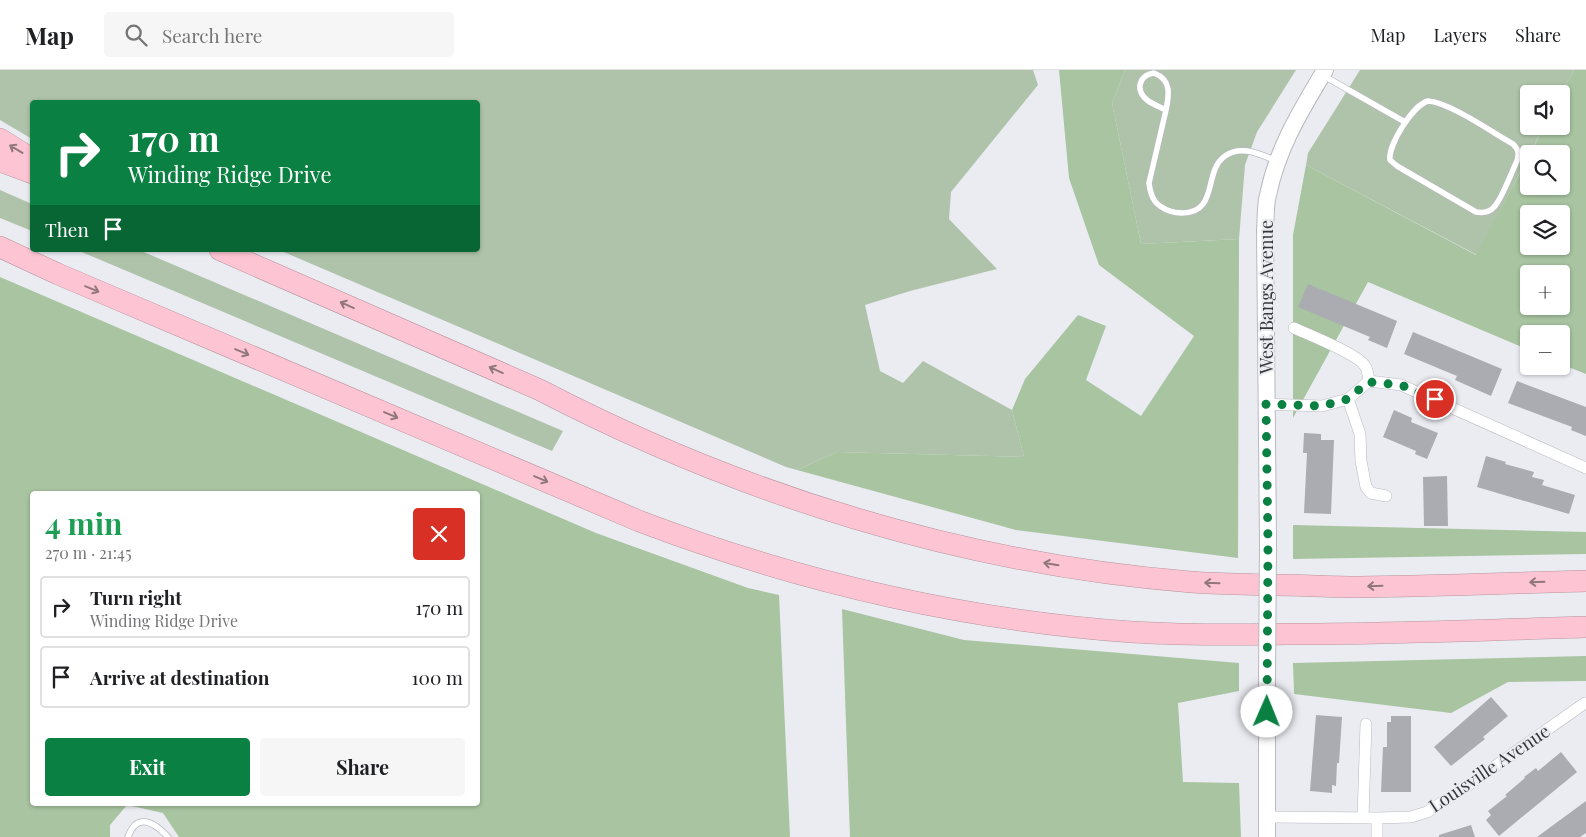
<!DOCTYPE html>
<html lang="en">
<head>
<meta charset="utf-8">
<style>
	:root { --surface:#fff; --page:#f6f6f6; --text:#202124; --muted:#757577; --line:#e0e0e0; --accent:#0b8043 }
	body { margin:0; font-family:"Playfair Display",serif; background:var(--page); color:var(--text); height:100vh; display:flex; flex-direction:column; font-size:19px; white-space:nowrap }
	* { box-sizing:border-box; margin:0 }
	p { font-size:16px; color:var(--muted) }
	.icon { flex:none; width:28px; height:28px; fill:none; stroke:currentColor; stroke-width:2; stroke-linecap:round; stroke-linejoin:round }
	.map { position:relative; flex:1; overflow:hidden }
	.side { position:absolute; left:30px; top:421px; width:450px; height:315px; display:flex; flex-direction:column; background:var(--surface); border-radius:5px; box-shadow:0 1px 4px #0004 }
	.side>* { flex:none }
	.top-card { position:absolute; left:30px; top:30px; width:450px; height:152px; border-radius:5px; box-shadow:0 1px 4px #0004; background:#0b8043; color:#fff; overflow:hidden }
	.fabs { position:absolute; left:1520px; top:15px; display:grid; gap:10px }
	.fabs a { display:grid; place-items:center; width:50px; height:50px; border-radius:5px; background:var(--surface); box-shadow:0 1px 4px #0004; font-size:25px }
	.pin { position:absolute; display:grid; place-items:center; width:42px; height:42px; color:#fff; margin:-21px; border:2px solid #fff; border-radius:50%; box-shadow:0 1px 5px #0007 }
	.me { position:absolute; width:55px; margin:-28px; rotate:1deg; stroke-linejoin:round; filter:drop-shadow(0 0 4px #0008) }
	.turn { display:flex; align-items:center; gap:18px; height:105px; padding:0 15px; font-size:22px }
	.turn .icon { width:65px; height:65px; stroke-width:2.5 }
	.turn b { display:block; font-size:35px; line-height:42px }
	.then { display:flex; align-items:center; height:48px; padding:0 15px; background:#0003; gap:10px; font-size:19px }
	.round { display:grid; place-items:center; flex:none; width:52px; height:52px; border-radius:5px; background:var(--page) }
	.head { display:flex; align-items:center; justify-content:space-between; height:85px; padding:0 15px }
	h1 { font-size:30px; font-weight:700; line-height:38px; color:#1e9e55 }
	.action { display:flex; gap:10px; margin-top:auto; padding:10px 15px }
	.action a { flex:1; height:58px; border-radius:5px; background:var(--accent); color:#fff; font-size:20px; font-weight:700; line-height:58px; text-align:center }
	.action a+a { background:var(--page); color:var(--text) }
	ul { padding:0; list-style:none }
	li { display:flex; align-items:center; gap:15px; height:62px; margin:0 10px 8px; padding:0 5px; border:2px solid var(--line); border-radius:5px }
	li div { flex:1 }
	li b { display:block; font-size:19px }
	li em { font-style:normal }
	header { display:flex; align-items:center; gap:30px; box-sizing:border-box; height:70px; padding:0 25px; background:var(--surface); border-bottom:1px solid var(--line) }
	header strong { font-size:24px }
	nav { display:flex; gap:28px; margin-inline-start:auto; font-size:18px }
	.search { width:350px; height:45px; background:var(--page); display:flex; align-items:center; gap:12px; box-sizing:border-box; padding:0 18px; border-radius:5px; color:var(--muted); font-size:19px }
	.map>svg:first-child { display:block }
	.green { fill:#afc3aa }
	.forest { fill:#a8c4a0; fill-rule:evenodd }
	.building { fill:#aaacb2 }
	.lines { fill:none; stroke-linecap:round; stroke-linejoin:round }
	.lane-casing { stroke:#b8babf; stroke-width:7 }
	.street-casing { stroke:#b8babf; stroke-width:12 }
	.secondary-casing { stroke:#b8babf; stroke-width:18 }
	.highway-casing { stroke:#b7939d; stroke-width:22 }
	.lane { stroke:#fff; stroke-width:5.5 }
	.street { stroke:#fff; stroke-width:11 }
	.secondary { stroke:#fff; stroke-width:16 }
	.highway { stroke:#fdc5d3; stroke-width:21 }
	.secondary-bridge-casing { stroke:#b8babf; stroke-width:18; stroke-linecap:butt }
	.secondary-bridge { stroke:#fff; stroke-width:16 }
	.oneway { stroke:#90777e }
	.route { stroke:#0b8043; stroke-width:9; stroke-dasharray:0 16.2 }
	.labels { text-anchor:middle; dominant-baseline:central; stroke-width:4; stroke-linejoin:round; paint-order:stroke }
	.street-label { font-size:18px; fill:#363739; stroke:#eaecf2 }
</style>
</head>
<body>
<header>
<strong>Map</strong>
<div class="search"><svg class="icon" aria-label="search" viewBox="0 0 24 24"><circle cx="10" cy="10" r="6"/><path d="M15 15l6 6"/></svg>Search here</div>
<nav><a>Map</a><a>Layers</a><a>Share</a></nav>
</header>
<div class="map">
<svg width="1586" height="767" viewBox="0 0 1586 767">
	<rect width="100%" height="100%" fill="#eaecf2"/>
	<!-- green -->
	<path class="green" d="M 0,0 L 1033,0 L 1038,15 L 951,122 L 949,149 L 997,199 L 910,221 L 865,235 L 880,301 L 903,313 L 923,291 L 1012,340 L 1024,387 L 837,382 L 797,400 L 786,397 L 279,180 L 478,180 L 478,32 L 32,32 L 32,69 L 0,50 Z
		M 1125,0 L 1296,0 L 1257,62 L 1245,95 L 1239,169 L 1141,174 L 1112,33 Z
		M 1360,0 L 1574,0 L 1561,24 L 1529,24 L 1529,56 L 1544,56 L 1477,185 L 1306,95 L 1308,83 Z
		M 0,120 L 32,134 L 32,161 L 0,148 Z
		M 77,180 L 139,180 L 563,361 L 552,381 Z"/>
	<!-- forest -->
	<path class="forest" d="M 1059,0 L 1125,0 L 1112,33 L 1141,174 L 1239,169 L 1238,488 L 1016,460 L 797,400 L 837,382 L 1024,387 L 1012,340 L 1025,309 L 1078,245 L 1106,256 L 1086,310 L 1141,346 L 1194,266 L 1099,195 L 1069,108 Z
		M 1574,0 L 1586,0 L 1586,304 L 1561,294 L 1561,264 L 1529,264 L 1529,280 L 1368,212 L 1293,348 L 1293,165 L 1306,95 L 1476,185 L 1529,86 L 1529,116 L 1561,116 L 1561,84 L 1530,84 L 1544,56 L 1561,56 L 1561,24 ZM 1529,144 L 1561,144 L 1561,176 L 1529,176 ZM 1529,204 L 1561,204 L 1561,236 L 1529,236 Z
		M 0,207 L 596,463 L 748,518 L 779,525 L 790,767 L 179,767 L 163,743 L 127,735 L 110,755 L 110,767 L 0,767 ZM 32,424 L 478,424 L 478,734 L 32,734 Z
		M 1293,455 L 1586,462 L 1586,484 L 1293,489 Z
		M 842,539 L 964,570 L 1239,593 L 1239,621 L 1178,633 L 1183,712 L 1239,713 L 1241,767 L 850,767 Z
		M 1586,586 L 1586,611 L 1508,612 L 1451,643 L 1294,624 L 1293,593 Z"/>
	<!-- building -->
	<path class="building" d="M 1308,214 L 1397,251 L 1387,278 L 1368,270 L 1370,267 L 1298,237 Z
		M 1413,262 L 1502,299 L 1491,326 L 1455,310 L 1457,306 L 1404,284 Z
		M 1517,311 L 1586,337 L 1586,366 L 1571,360 L 1572,357 L 1508,333 Z
		M 1394,340 L 1412,348 L 1411,352 L 1438,363 L 1427,389 L 1415,384 L 1416,381 L 1383,367 Z
		M 1304,363 L 1321,364 L 1321,370 L 1334,370 L 1331,444 L 1304,443 L 1307,383 L 1303,383 Z
		M 1486,386 L 1506,392 L 1505,394 L 1534,402 L 1532,407 L 1544,410 L 1542,415 L 1575,425 L 1569,444 L 1477,417 Z
		M 1447,406 L 1448,456 L 1424,456 L 1423,407 Z
		M 1491,627 L 1508,646 L 1483,667 L 1485,669 L 1451,696 L 1434,677 Z
		M 1316,645 L 1342,647 L 1339,693 L 1337,693 L 1336,716 L 1332,715 L 1332,723 L 1310,721 Z
		M 1391,646 L 1411,646 L 1411,722 L 1381,722 L 1383,677 L 1387,677 L 1387,652 L 1391,652 Z
		M 1561,682 L 1577,702 L 1499,766 L 1486,750 L 1491,745 L 1488,741 L 1507,726 L 1505,725 L 1525,708 L 1524,707 L 1536,698 L 1538,701 Z
		M 1586,731 L 1586,763 L 1580,767 L 1537,767 Z
		M 1471,755 L 1475,767 L 1439,767 L 1439,765 Z"/>
	<g class="lines">
		<defs>
			<path id="lane" d="M 1154,3 C 1172,10 1169,25 1166,40 C 1160,37 1152,34 1147,30 C 1135,20 1139,5 1154,3 Z
				M 1324,6 L 1405,52
				M 1428,31 C 1449,32 1493,63 1513,74 C 1519,80 1519,84 1517,91 C 1511,103 1502,129 1494,137 C 1489,143 1482,143 1476,142 L 1397,96 L 1390,90 C 1388,75 1413,35 1428,31 Z
				M 1166,40 L 1149,113 C 1150,122 1152,131 1160,136 C 1167,141 1174,143 1182,143 C 1219,143 1203,101 1225,86 C 1241,74 1261,85 1277,91
				M 128,767 C 137,741 155,753 168,767"/>
			<path id="street" d="M 1294,258 C 1309,265 1358,284 1365,296 C 1368,300 1368,306 1369,311
				M 1348,329 L 1360,364 L 1361,391 L 1366,417 L 1371,423 L 1386,426
				M 1266,334 L 1322,336 L 1348,329 L 1369,311 L 1401,315 L 1586,398
				M 1267,747 L 1377,748 L 1411,747 L 1427,742 L 1454,725 L 1585,633
				M 1363,748 L 1366,654
				M 1377,748 L 1377,767"/>
			<path id="secondary" d="M 1268,473 L 1265,160 C 1266,149 1265,136 1268,125 C 1278,77 1300,42 1325,0
				M 1267,607 L 1267,767"/>
			<path id="highway" d="M 0,69 L 32,89
				M 0,91 L 32,103
				M 0,177 L 58,204 L 639,451 C 797,511 963,550 1132,562 C 1183,565 1235,565 1286,564 C 1386,564 1486,560 1586,557
				M 220,180 L 540,320 C 742,425 964,494 1191,512 C 1218,514 1245,514 1272,515 C 1301,515 1330,517 1359,517 C 1434,516 1510,513 1586,511"/>
		</defs>
		<!-- lane casing -->
		<use href="#lane" class="lane-casing"/>
		<!-- street casing -->
		<use href="#street" class="street-casing"/>
		<!-- secondary casing -->
		<use href="#secondary" class="secondary-casing"/>
		<!-- highway casing -->
		<use href="#highway" class="highway-casing"/>
		<!-- lane -->
		<use href="#lane" class="lane"/>
		<!-- street -->
		<use href="#street" class="street"/>
		<!-- secondary -->
		<use href="#secondary" class="secondary"/>
		<!-- highway -->
		<use href="#highway" class="highway"/>
		<defs>
			<path id="secondary-bridge" d="M 1267,607 L 1268,473"/>
		</defs>
		<!-- secondary-bridge casing -->
		<use href="#secondary-bridge" class="secondary-bridge-casing"/>
		<!-- secondary-bridge -->
		<use href="#secondary-bridge" class="secondary-bridge"/>
	</g>
	<!-- one-way arrows -->
	<defs><path id="oneway-shaft" d="M-6 0H5M1.5-3L5.5 0L1.5 3" fill="none" stroke-width="1.6" stroke-linecap="round" stroke-linejoin="round" transform="scale(1.25)"/></defs>
	<g class="oneway">
		<use href="#oneway-shaft" transform="translate(16 79) rotate(-149)"/>
		<use href="#oneway-shaft" transform="translate(92 219) rotate(23)"/>
		<use href="#oneway-shaft" transform="translate(347 235) rotate(-156)"/>
		<use href="#oneway-shaft" transform="translate(242 282) rotate(23)"/>
		<use href="#oneway-shaft" transform="translate(496 300) rotate(-156)"/>
		<use href="#oneway-shaft" transform="translate(391 345) rotate(23)"/>
		<use href="#oneway-shaft" transform="translate(541 409) rotate(23)"/>
		<use href="#oneway-shaft" transform="translate(1051 494) rotate(-171)"/>
		<use href="#oneway-shaft" transform="translate(1537 512) rotate(178)"/>
		<use href="#oneway-shaft" transform="translate(1212 513) rotate(-178)"/>
		<use href="#oneway-shaft" transform="translate(1375 516) rotate(178)"/>
	</g>
	<g class="lines">
		<!-- route -->
		<path class="route" d="M 1267,642 L 1268,473 L 1266,334 L 1322,336 L 1348,329 L 1368,312 L 1401,315 L 1435,329"/>
	</g>
	<g class="labels">
		<!-- street labels -->
		<g class="street-label">
			<text transform="translate(1266 227) rotate(-90)">West Bangs Avenue</text>
			<text transform="translate(1489 698) rotate(-34)">Louisville Avenue</text>
		</g>
	</g>
</svg>
<div class="fabs">
<a><svg class="icon" aria-label="sound" viewBox="0 0 24 24"><path d="M4 9h4l5-4v14l-5-4H4zM17 9q2 3 0 6"/></svg></a>
<a><svg class="icon" aria-label="search" viewBox="0 0 24 24"><circle cx="10" cy="10" r="6"/><path d="M15 15l6 6"/></svg></a>
<a><svg class="icon" aria-label="layers" viewBox="0 0 24 24"><path d="M12 4l9 5-9 5-9-5zM3 14l9 5 9-5"/></svg></a>
<a>+</a>
<a>−</a>
</div>
<div class="pin" style="left:1435px;top:329px;background:#d93025"><svg class="icon" aria-label="arrive" viewBox="0 0 24 24"><path d="M6 21V4h12l-3 4 3 4H6"/></svg></div>
<svg class="me" style="left:1267px;top:642px" viewBox="-20 -20 40 40"><circle r="19" fill="#fff"/><path d="M0-13L10 11 0 6-10 11z" fill="#0b8043"/></svg>
<div class="top-card">
<div class="turn"><svg class="icon" aria-label="right" viewBox="0 0 24 24"><path d="M7 20v-9h11M14 6l5 5-5 5"/></svg><div><b>170 m</b>Winding Ridge Drive</div></div>
<div class="then">Then<svg class="icon" aria-label="arrive" viewBox="0 0 24 24"><path d="M6 21V4h12l-3 4 3 4H6"/></svg></div>
</div>
<section class="side">
<div class="head"><div><h1>4 min</h1><p>270 m · 21:45</p></div><a class="round" style="background:#d93025;color:#fff"><svg class="icon" aria-label="close" viewBox="0 0 24 24"><path d="M6 6l12 12M18 6L6 18"/></svg></a></div>
<ul>
<li><svg class="icon" aria-label="right" viewBox="0 0 24 24"><path d="M7 20v-9h11M14 6l5 5-5 5"/></svg><div><b>Turn right</b><p>Winding Ridge Drive</p></div><em>170 m</em></li>
<li><svg class="icon" aria-label="arrive" viewBox="0 0 24 24"><path d="M6 21V4h12l-3 4 3 4H6"/></svg><div><b>Arrive at destination</b></div><em>100 m</em></li>
</ul>
<div class="action"><a>Exit</a><a>Share</a></div>
</section>
</div>
</body>
</html>
